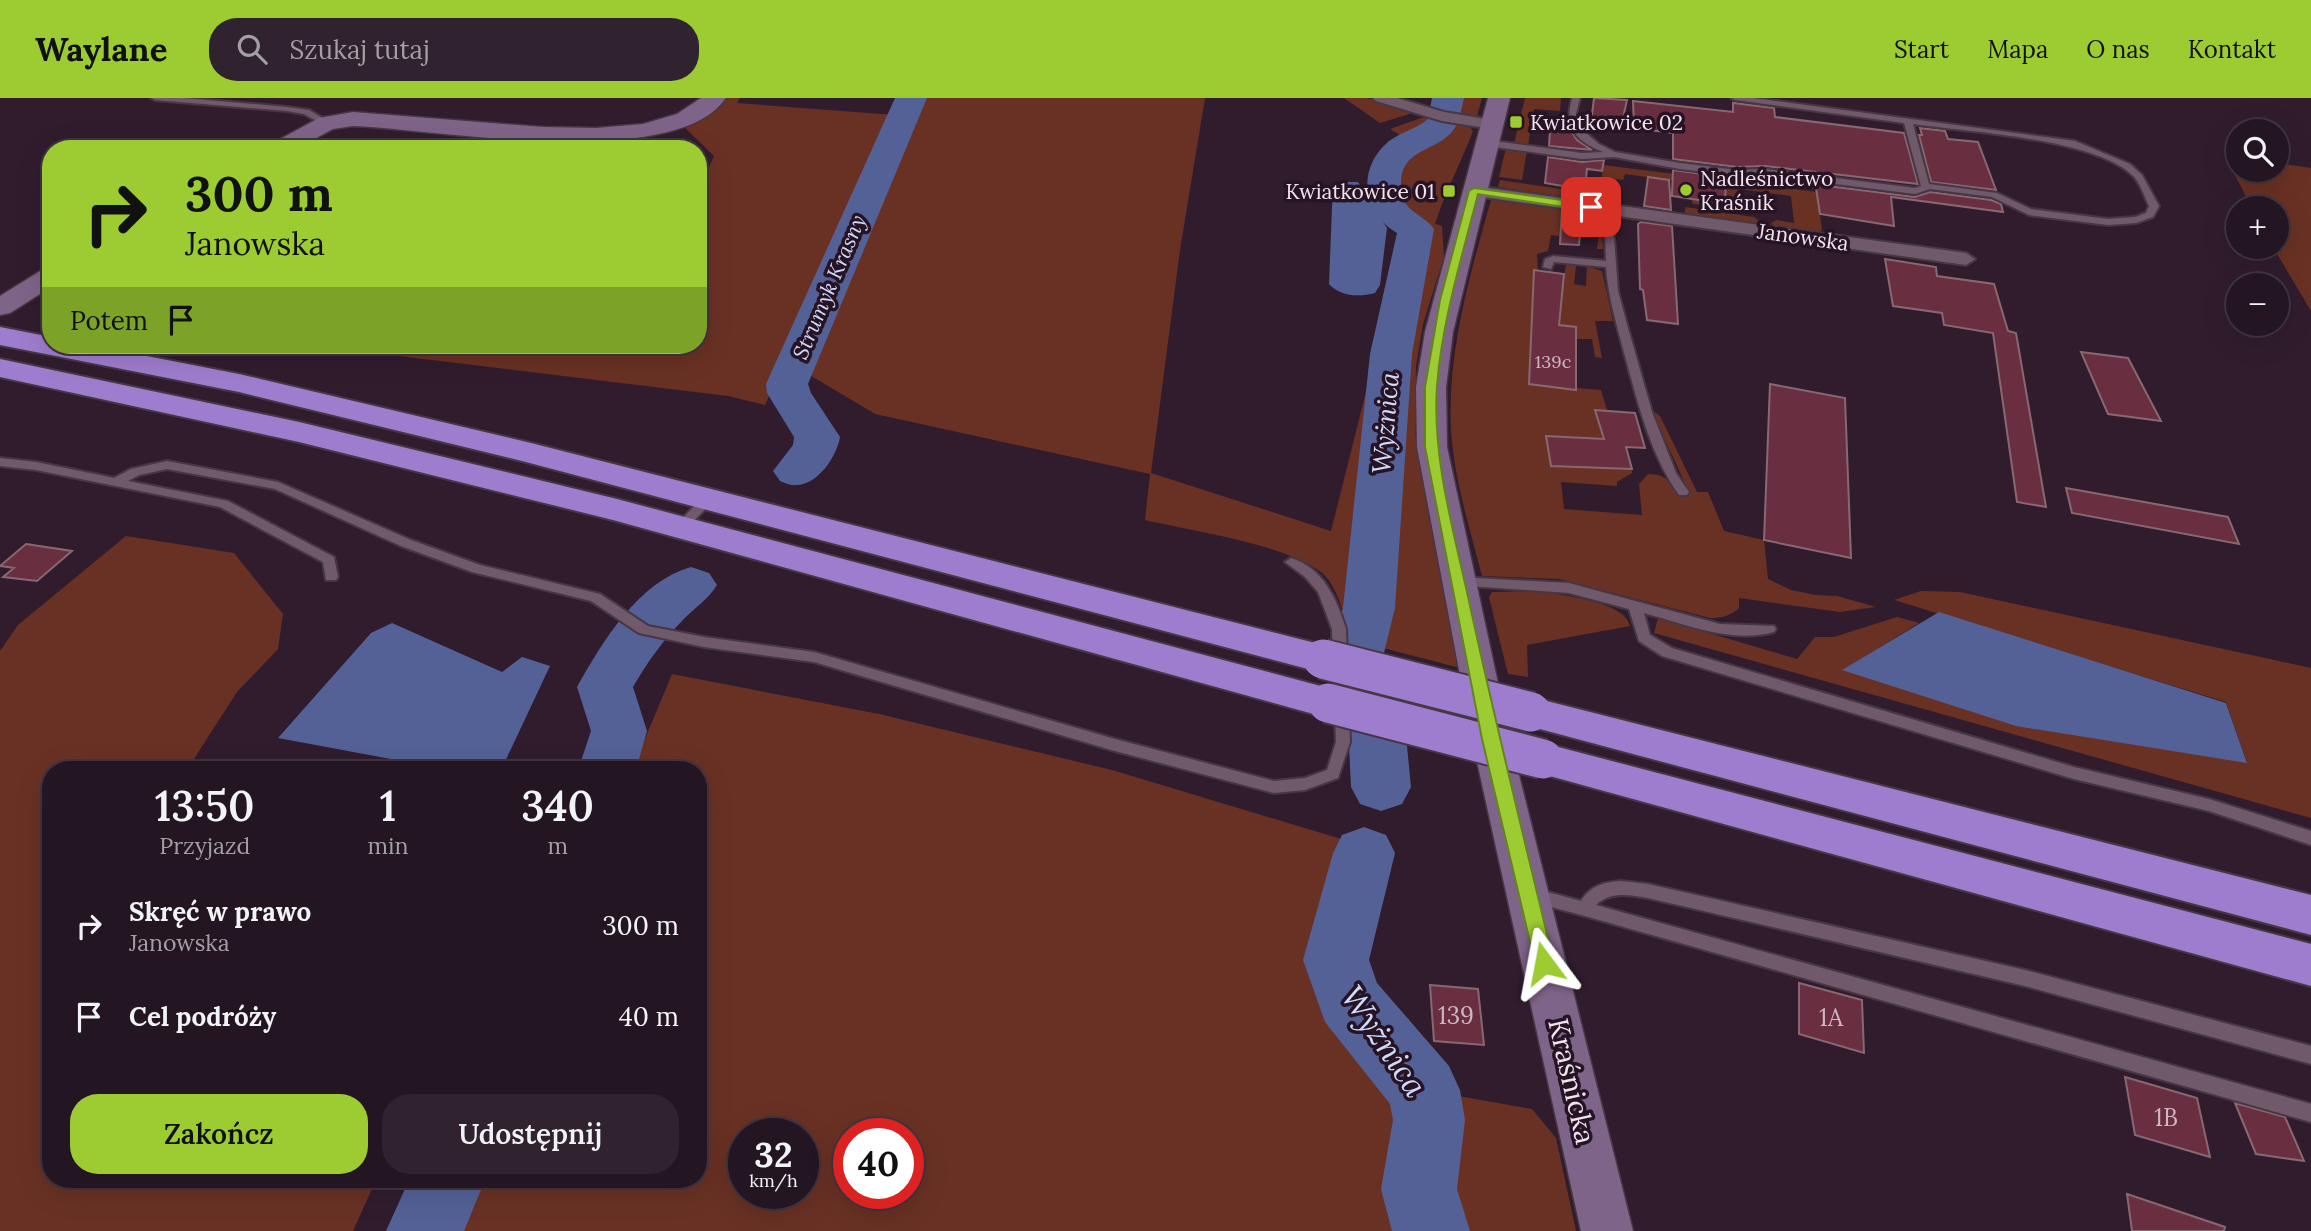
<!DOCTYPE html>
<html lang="pl">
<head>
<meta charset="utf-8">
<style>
	:root { --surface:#241522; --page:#30222f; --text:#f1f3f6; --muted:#a39fa5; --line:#413440; --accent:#9ccb32 }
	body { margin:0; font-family:Lora,serif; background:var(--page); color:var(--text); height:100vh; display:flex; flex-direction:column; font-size:26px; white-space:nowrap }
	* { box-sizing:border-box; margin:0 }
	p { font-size:23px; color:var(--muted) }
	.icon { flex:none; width:38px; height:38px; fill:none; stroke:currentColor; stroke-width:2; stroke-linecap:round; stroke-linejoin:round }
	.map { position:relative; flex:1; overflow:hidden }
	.sheet { position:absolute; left:42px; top:663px; width:665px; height:427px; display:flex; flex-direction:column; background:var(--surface); border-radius:28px; box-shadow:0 7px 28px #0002,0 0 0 2px var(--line) }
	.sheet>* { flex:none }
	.top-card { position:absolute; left:42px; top:42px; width:665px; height:214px; border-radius:28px; box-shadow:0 7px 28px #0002,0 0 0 2px var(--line); background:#9ccb32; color:#111; overflow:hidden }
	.tools { position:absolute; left:2226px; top:21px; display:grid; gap:14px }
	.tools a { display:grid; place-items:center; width:63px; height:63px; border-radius:50%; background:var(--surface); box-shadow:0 7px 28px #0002,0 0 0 2px var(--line); font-size:35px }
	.speed { position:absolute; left:728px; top:1020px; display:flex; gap:14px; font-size:35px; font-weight:700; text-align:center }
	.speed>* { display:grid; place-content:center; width:91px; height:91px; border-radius:50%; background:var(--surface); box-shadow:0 7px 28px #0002,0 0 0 2px var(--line); line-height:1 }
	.speed small { font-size:18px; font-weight:400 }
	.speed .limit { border:10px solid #d22; background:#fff; color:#111 }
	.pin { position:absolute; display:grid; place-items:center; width:60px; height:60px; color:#fff; margin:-30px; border-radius:14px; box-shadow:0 4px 10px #0006 }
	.me { position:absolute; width:77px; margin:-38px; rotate:347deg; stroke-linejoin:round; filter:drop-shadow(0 0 5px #0008) }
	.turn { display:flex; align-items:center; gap:24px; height:147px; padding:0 28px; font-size:32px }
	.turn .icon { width:91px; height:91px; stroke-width:2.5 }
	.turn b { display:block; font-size:49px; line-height:60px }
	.then { display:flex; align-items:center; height:66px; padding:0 28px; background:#0003; gap:14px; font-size:26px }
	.eta { display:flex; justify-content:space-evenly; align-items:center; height:119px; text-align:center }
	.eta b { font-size:42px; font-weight:600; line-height:49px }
	.primary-button { display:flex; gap:14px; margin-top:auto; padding:14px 28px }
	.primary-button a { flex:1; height:80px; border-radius:28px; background:var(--accent); color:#111; font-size:28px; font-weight:600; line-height:80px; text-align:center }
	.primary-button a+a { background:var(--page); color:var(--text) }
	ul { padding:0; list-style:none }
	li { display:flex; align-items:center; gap:21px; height:91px; padding:0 28px }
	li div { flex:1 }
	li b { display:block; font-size:26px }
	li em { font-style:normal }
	header { display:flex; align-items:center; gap:42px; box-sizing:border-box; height:98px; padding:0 35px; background:var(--accent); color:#111 }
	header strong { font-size:33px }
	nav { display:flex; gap:38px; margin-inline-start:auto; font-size:24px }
	.search { width:490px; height:63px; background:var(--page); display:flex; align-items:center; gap:18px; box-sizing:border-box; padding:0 24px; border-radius:28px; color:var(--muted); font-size:26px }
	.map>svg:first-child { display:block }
	.green { fill:#693124; fill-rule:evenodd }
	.water { fill:#536196 }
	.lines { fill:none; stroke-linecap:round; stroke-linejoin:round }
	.river { fill:#536196; fill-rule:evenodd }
	.building { fill:#692f40; stroke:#886870; stroke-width:2 }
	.lane-casing { stroke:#473745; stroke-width:4 }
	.street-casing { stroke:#473745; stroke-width:4 }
	.secondary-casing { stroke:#473745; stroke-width:3 }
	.highway-casing { stroke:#473745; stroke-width:4 }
	.lane { fill:#71596c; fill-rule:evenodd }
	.street { fill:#71596c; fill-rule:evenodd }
	.secondary { fill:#7f6489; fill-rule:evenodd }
	.highway { fill:#9f7dce; fill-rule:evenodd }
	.highway-bridge-casing { stroke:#473745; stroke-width:43; stroke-linecap:butt }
	.highway-bridge { stroke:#9f7dce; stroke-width:39 }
	.route { fill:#9ccb32; stroke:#658420; stroke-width:2 }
	.poi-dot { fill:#9ccb32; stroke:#261323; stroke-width:2.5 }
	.labels { text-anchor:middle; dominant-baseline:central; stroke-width:7; stroke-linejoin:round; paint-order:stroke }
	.far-number-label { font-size:18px; fill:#cfb6c2 }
	.far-poi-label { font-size:21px; fill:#f1e3ee; stroke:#261323; text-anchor:start }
	.far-street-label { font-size:21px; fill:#f1e3ee; stroke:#261323 }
	.far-water-label { font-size:21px; font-style:italic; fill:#d0dafb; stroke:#261323 }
	.near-number-label { font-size:24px; fill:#cfb6c2 }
	.water-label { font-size:26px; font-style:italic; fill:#d0dafb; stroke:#261323 }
	.near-street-label { font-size:28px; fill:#f1e3ee; stroke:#261323 }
	.near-water-label { font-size:32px; font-style:italic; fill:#d0dafb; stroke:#261323 }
</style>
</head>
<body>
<header>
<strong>Waylane</strong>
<div class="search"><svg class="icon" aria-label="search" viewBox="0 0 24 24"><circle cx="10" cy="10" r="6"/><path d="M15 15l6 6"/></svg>Szukaj tutaj</div>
<nav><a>Start</a><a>Mapa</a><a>O nas</a><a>Kontakt</a></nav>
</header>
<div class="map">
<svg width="2311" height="1133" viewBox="0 0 2311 1133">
	<rect width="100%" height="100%" fill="#301c2d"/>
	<!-- green -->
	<path class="green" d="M 726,0 L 740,0 L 737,5 L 895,17 L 852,118 L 765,307 L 728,298 L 399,258 L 377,247 L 698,247 L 698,80 L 709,69 L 714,58 L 682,27 L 706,16 Z
		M 914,0 L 1205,0 L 1180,152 L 1151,375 L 1331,433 L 1405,138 L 1386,114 L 1410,131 L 1387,258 L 1354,535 L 1347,532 C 1344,514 1336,486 1321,474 C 1285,446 1191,433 1145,422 L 1150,376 L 875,316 L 798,270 Z
		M 1344,0 L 1367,0 L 1416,14 L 1380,25 Z
		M 1451,0 L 1482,0 L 1477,18 L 1447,16 Z
		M 1525,0 L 1561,0 L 1560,13 L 1534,11 L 1528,48 L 1514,46 Z
		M 1427,18 L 1440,22 L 1428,32 L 1406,41 L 1390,31 Z
		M 1447,23 L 1470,29 L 1473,33 C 1461,65 1445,94 1435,126 L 1442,128 L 1444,159 L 1423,226 L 1416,268 L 1415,336 L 1460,570 L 1364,545 L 1375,508 C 1381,425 1382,339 1394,257 C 1400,215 1413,173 1418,131 C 1387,110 1366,76 1405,49 C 1419,39 1434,34 1447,23 Z
		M 1506,50 L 1527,52 L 1522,82 L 1499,79 Z
		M 2225,58 L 2238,60 L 2238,72 L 2277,72 L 2277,65 L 2311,70 L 2311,213 L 2273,149 L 2277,149 L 2277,110 L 2252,110 Z
		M 1603,67 L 1817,94 L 1822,132 L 1816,136 L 1774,129 L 1771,125 L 1776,122 L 1794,125 L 1791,98 L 1739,91 L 1738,110 L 1693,106 L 1691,101 L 1724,106 L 1725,90 L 1625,76 L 1623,82 L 1602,79 Z
		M 1500,82 L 1587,95 L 1586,102 L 1498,89 Z
		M 1496,101 L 1589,114 L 1601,122 L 1603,151 L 1597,151 L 1599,135 L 1561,130 L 1560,138 L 1551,137 L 1548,153 L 1537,156 L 1538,172 L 1534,172 L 1533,180 L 1563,184 L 1566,166 L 1576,167 L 1574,186 L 1586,188 L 1587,168 L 1602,173 L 1613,223 L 1595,223 L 1602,260 L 1595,259 L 1592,241 L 1576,241 L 1576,229 L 1531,224 L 1529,286 L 1601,292 L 1607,312 L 1595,312 L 1604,341 L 1552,368 L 1632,371 L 1632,375 L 1617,384 L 1617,388 L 1561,384 L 1564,411 L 1642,417 L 1639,386 L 1648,376 C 1663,376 1669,381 1677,393 L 1689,394 L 1654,318 L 1655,314 L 1660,318 L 1697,394 L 1708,394 L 1724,433 L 1764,442 L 1768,481 L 1791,492 L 1816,497 L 1837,498 L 1876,509 L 1840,514 L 1739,500 L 1739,510 C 1730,518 1722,520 1710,520 L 1559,481 L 1482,478 C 1470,431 1454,381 1451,332 C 1447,254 1470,176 1491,102 Z
		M 1685,109 L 1754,119 L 1761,124 L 1757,127 L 1685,117 Z
		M 126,438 L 234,455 L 283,516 L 278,551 L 237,594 L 192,664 L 238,672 L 51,672 L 51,1082 L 376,1082 L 353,1133 L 0,1133 L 0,553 L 18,527 Z
		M 1537,493 C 1559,497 1625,503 1630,528 L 1527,547 L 1528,579 L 1508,576 L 1489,499 L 1492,494 Z
		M 1921,493 L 1960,494 L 2311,570 L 2311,720 L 1654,535 L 1658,520 L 1797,561 L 1815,539 L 1834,539 L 1897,519 L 1919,525 L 1843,572 L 2247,664 L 2226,604 L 1894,502 Z
		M 672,576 L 879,616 L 1112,672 L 1361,747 L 1330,865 L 1342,907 L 1415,995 L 1419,1022 L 1410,1086 L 1422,1133 L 437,1133 L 460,1082 L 698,1082 L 698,672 L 632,672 ZM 744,1036 L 803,1036 L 803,1096 L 744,1096 ZM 849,1036 L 908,1036 L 908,1096 L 849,1096 Z
		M 1430,993 L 1532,1011 L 1556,1040 L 1576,1133 L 1439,1133 L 1427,1091 L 1437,1030 Z"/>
	<!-- water -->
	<path class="water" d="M 1333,84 L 1358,84 L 1387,130 L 1380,187 L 1375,195 C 1359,199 1341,199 1329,186 Z
		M 1939,514 L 2226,605 L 2247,665 L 2016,628 L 1842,572 Z
		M 392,525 L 502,574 L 522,559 L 550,568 L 501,672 L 450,672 L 278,640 L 371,535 Z"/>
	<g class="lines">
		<!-- river -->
		<path class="river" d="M 895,0 L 927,0 L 808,286 L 811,295 L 840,339 C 837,358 818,387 796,387 C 791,388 785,385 780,383 L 773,373 L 793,347 L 794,339 L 767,295 L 766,286 Z
			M 1432,0 L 1464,0 C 1461,13 1460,25 1451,35 C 1433,54 1401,52 1401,85 C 1401,92 1402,100 1406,106 C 1414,117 1427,120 1434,131 L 1412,256 L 1395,510 L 1383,559 L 1403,607 L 1411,689 L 1402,706 L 1381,713 L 1360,706 L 1351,689 L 1347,607 L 1329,559 L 1343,510 L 1370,256 L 1397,135 C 1361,113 1357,70 1389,43 C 1401,34 1416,31 1428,21 Z
			M 691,469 L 709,475 L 717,487 C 708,502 694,510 682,523 C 663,542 647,565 633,589 L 647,633 L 636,672 L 578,672 L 591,633 L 577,589 C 603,543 638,484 691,469 Z
			M 1364,729 L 1386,737 L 1395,755 L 1369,862 L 1377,885 L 1449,968 L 1460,992 L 1465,1022 L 1457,1091 L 1470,1133 L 1392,1133 L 1381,1091 L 1393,1022 L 1390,1006 L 1325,924 L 1303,862 L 1333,755 L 1342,737 Z
			M 409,1082 L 485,1082 L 464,1133 L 386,1133 Z"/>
	</g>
	<!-- building -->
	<path class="building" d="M 1594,0 L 1627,2 L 1621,29 L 1591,25 Z
		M 1633,3 L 1733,14 L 1733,5 L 1774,10 L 1775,19 L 1904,35 L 1918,86 L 1765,68 L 1737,69 L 1673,61 L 1673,35 L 1634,30 Z
		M 1920,30 L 1945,33 L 1948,41 L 1978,44 L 1996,92 L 1931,84 L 1919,37 L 1922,37 Z
		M 1550,31 L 1571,33 L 1577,42 L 1592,52 L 1549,48 Z
		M 1548,59 L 1582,64 L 1604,62 L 1602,73 L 1587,71 L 1584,100 L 1562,97 L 1563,88 L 1545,85 Z
		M 1673,72 L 1726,79 L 1725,106 L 1672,98 Z
		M 1648,79 L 1669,82 L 1671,112 L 1644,108 Z
		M 1741,80 L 1765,80 L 1915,99 L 1930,94 L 1991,102 L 2001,106 L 2003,114 L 1891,99 L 1894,128 L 1820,116 L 1816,90 Z
		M 1562,113 L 1582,116 L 1579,147 L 1560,146 Z
		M 1641,124 L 1672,128 L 1678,226 L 1647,222 L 1643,192 L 1640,191 L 1638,126 Z
		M 1885,161 L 1936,169 L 1937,178 L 1994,186 L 2008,233 L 2016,235 L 2046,409 L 2017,404 L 1993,235 L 1944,227 L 1942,215 L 1893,208 Z
		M 1534,172 L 1564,176 L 1559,227 L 1576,229 L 1576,292 L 1529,286 Z
		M 2081,254 L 2128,260 L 2161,323 L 2108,316 Z
		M 1770,286 L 1845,300 L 1851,460 L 1764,442 Z
		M 1595,312 L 1635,315 L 1645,350 L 1626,349 L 1632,371 L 1551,368 L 1546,338 L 1604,341 Z
		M 2066,390 L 2228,419 L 2239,446 L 2072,415 Z
		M 26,446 L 72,453 L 37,483 L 3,479 L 14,470 L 0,468 Z
		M 1799,885 L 1862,902 L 1864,955 L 1799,936 Z
		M 1430,887 L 1478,891 L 1484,947 L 1434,943 Z
		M 2125,979 L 2197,1000 L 2210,1059 L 2135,1037 Z
		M 2235,1005 L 2285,1019 L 2304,1063 L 2256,1056 Z
		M 2127,1096 L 2225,1129 L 2224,1133 L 2132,1133 Z"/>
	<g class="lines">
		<defs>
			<path id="lane" d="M 151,0 L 184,0 L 287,9 L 309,12 L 331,25 L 324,27 L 304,16 L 287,13 L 155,2 Z
				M 1572,0 L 1580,0 L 1576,16 L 1578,28 L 1599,46 L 1615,54 L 1680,65 L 1737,72 L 1765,71 L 1915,90 L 1921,88 L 1904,25 L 1735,2 L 1731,0 L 1753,0 L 2075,43 L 2130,66 L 2142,77 L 2159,108 L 2153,119 L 2136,125 L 2108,127 L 2029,117 L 1992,99 L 1930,91 L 1915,96 L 1765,77 L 1737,78 L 1680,71 L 1614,59 L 1582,61 L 1487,48 L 1483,45 L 1487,42 L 1582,55 L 1603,54 C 1575,42 1564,30 1572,0 ZM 1913,26 C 1968,34 2091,40 2131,76 C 2140,83 2144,98 2149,108 L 2146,115 L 2135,119 L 2108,121 L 2031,111 L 1997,95 L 1929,86 Z
				M 1604,110 L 1612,112 L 1618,193 L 1626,223 L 1652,314 L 1676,375 L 1689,394 L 1687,397 L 1679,397 C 1650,356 1638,305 1625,258 C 1617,228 1608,199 1606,169 L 1554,164 L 1551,171 L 1543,169 L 1545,161 L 1553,158 L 1606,163 Z
				M 0,360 L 36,364 L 114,380 L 131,371 L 167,363 L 278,384 L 411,442 L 480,467 L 600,496 L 648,528 L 704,539 L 814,554 L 1115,641 L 1274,683 L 1305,680 L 1327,672 L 1336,644 L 1332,531 L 1318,494 L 1305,479 L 1285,464 L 1291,460 C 1323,470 1337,501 1346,531 L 1350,644 L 1338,680 L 1305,692 L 1274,695 L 1115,653 L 814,564 L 704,549 L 639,535 L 591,503 L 472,474 L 401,448 L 275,391 L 167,371 L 139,377 L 128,383 L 228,403 L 334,459 L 338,479 L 336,482 L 326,482 L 323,464 L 220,409 L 36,372 L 0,368 Z
				M 709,396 L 715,400 L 713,403 L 685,432 L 677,432 L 675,429 L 677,426 L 705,397 Z
				M 1459,479 L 1569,485 L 1720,526 L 1774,528 L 1776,531 L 1774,534 C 1731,546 1685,526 1644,515 L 1650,537 L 1672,550 L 2074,669 L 2209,701 L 2311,733 L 2311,747 L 2209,713 L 2074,681 L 1662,558 L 1639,543 L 1629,511 L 1569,495 L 1454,487 L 1452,484 L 1454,481 Z
				M 1621,783 L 1648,786 L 2025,872 L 2311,948 L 2311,966 L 2025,888 L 1648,800 C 1630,797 1610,793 1596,807 L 2311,1006 L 2311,1024 L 1585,818 L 1540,806 L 1525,805 L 1523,800 L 1525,795 L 1540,792 L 1581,803 C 1590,788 1604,784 1621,783 Z"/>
			<path id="street" d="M 1373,0 L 1397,0 L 1444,14 L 1498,23 L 1500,26 L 1492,31 L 1442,23 L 1376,3 Z
				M 1474,88 L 1966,155 L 1975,161 L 1966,167 L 1468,97 L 1465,93 L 1468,89 Z"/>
			<path id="secondary" d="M 701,0 L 726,0 C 674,75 435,31 353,28 L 333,31 L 296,51 L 268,51 L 271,46 L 319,20 L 353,14 L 543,29 L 596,30 L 643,26 L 677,16 Z
				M 1488,0 L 1510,0 L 1453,234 L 1446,289 L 1447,349 L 1510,641 L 1633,1133 L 1581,1133 L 1472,641 L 1417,349 L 1416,289 L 1425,234 Z
				M 51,170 L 51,189 L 10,215 L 0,217 L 0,198 L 42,172 Z"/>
			<path id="highway" d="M 0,229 L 51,239 L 51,247 L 90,247 L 239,276 L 531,345 L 1323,547 L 1337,551 L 1342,561 L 1337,571 L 1323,575 L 526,364 L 239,294 L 0,247 Z
				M 0,261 L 299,324 L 617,401 L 1328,590 L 1342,594 L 1348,605 L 1342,616 L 1328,620 L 613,422 L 299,344 L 0,279 Z
				M 1531,599 L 2311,797 L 2311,837 L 1517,625 L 1511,614 L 1517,603 Z
				M 1543,645 L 2311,846 L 2311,888 L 1528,672 L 1522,661 L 1528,650 Z"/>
		</defs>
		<!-- lane casing -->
		<use href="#lane" class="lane-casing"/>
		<!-- street casing -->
		<use href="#street" class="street-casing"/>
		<!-- secondary casing -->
		<use href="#secondary" class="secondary-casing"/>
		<!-- highway casing -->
		<use href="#highway" class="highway-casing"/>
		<!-- lane -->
		<use href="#lane" class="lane"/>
		<!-- street -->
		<use href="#street" class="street"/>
		<!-- secondary -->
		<use href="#secondary" class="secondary"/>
		<!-- highway -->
		<use href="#highway" class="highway"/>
		<defs>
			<path id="highway-bridge" d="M 1323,561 L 1531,614
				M 1328,605 L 1543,661"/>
		</defs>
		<!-- highway-bridge casing -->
		<use href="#highway-bridge" class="highway-bridge-casing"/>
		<!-- highway-bridge -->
		<use href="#highway-bridge" class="highway-bridge"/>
	</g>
	<!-- route -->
	<path class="route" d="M 1474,90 L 1591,106 L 1596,109 L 1591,113 L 1478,96 C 1462,159 1442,223 1437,288 C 1432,360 1454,434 1469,503 C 1495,624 1525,744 1554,865 L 1551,871 L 1544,873 L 1537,871 L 1535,865 L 1482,641 L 1425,349 L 1425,289 L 1440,202 L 1469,93 Z"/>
	<!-- markers -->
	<g class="poi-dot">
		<rect x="1509" y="17" width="14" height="14" rx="3.5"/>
		<circle cx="1686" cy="92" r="7"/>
		<rect x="1442" y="86" width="14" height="14" rx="3.5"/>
	</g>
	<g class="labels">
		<!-- far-number labels -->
		<g class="far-number-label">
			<text x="1553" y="263">139c</text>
		</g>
		<!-- far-poi labels -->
		<g class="far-poi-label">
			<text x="1530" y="24">Kwiatkowice 02</text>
			<text x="1700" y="80">Nadleśnictwo<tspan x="1700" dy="24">Kraśnik</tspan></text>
			<text x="1435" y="93" text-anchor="end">Kwiatkowice 01</text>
		</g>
		<!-- far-street labels -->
		<g class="far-street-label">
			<text transform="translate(1803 139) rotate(8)">Janowska</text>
		</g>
		<!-- far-water labels -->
		<g class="far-water-label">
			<text transform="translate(829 189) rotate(-67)">Strumyk Krasny</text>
		</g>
		<!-- near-number labels -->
		<g class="near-number-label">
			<text x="1456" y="917">139</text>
			<text x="1831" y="919">1A</text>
			<text x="2166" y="1019">1B</text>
		</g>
		<!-- water labels -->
		<g class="water-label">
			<text transform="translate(1385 325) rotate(-85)">Wyżnica</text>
		</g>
		<!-- near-street labels -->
		<g class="near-street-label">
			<text transform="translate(1572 983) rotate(77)">Kraśnicka</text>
		</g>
		<!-- near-water labels -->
		<g class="near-water-label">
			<text transform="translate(1384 943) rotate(56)">Wyżnica</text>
		</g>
	</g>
</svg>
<div class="tools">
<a><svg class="icon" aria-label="search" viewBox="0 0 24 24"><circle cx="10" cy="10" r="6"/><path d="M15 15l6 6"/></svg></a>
<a>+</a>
<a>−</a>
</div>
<div class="speed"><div>32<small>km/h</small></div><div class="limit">40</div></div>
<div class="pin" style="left:1591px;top:109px;background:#d93025"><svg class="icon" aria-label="arrive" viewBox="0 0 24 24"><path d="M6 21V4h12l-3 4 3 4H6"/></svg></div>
<svg class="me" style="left:1544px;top:865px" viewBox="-20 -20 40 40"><path d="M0-17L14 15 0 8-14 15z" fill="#9ccb32" stroke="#fff" stroke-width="4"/></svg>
<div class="top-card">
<div class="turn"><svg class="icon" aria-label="right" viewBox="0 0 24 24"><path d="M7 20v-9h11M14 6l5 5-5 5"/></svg><div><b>300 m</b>Janowska</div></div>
<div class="then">Potem<svg class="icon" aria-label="arrive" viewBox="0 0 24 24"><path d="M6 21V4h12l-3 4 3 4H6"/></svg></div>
</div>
<section class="sheet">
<div class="eta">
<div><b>13:50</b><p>Przyjazd</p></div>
<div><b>1</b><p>min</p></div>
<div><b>340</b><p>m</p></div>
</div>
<ul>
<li><svg class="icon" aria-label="right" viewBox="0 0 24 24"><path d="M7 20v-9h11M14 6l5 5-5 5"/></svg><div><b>Skręć w prawo</b><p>Janowska</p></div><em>300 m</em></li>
<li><svg class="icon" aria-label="arrive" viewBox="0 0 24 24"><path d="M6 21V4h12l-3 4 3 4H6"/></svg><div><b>Cel podróży</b></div><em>40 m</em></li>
</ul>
<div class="primary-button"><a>Zakończ</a><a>Udostępnij</a></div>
</section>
</div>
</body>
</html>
